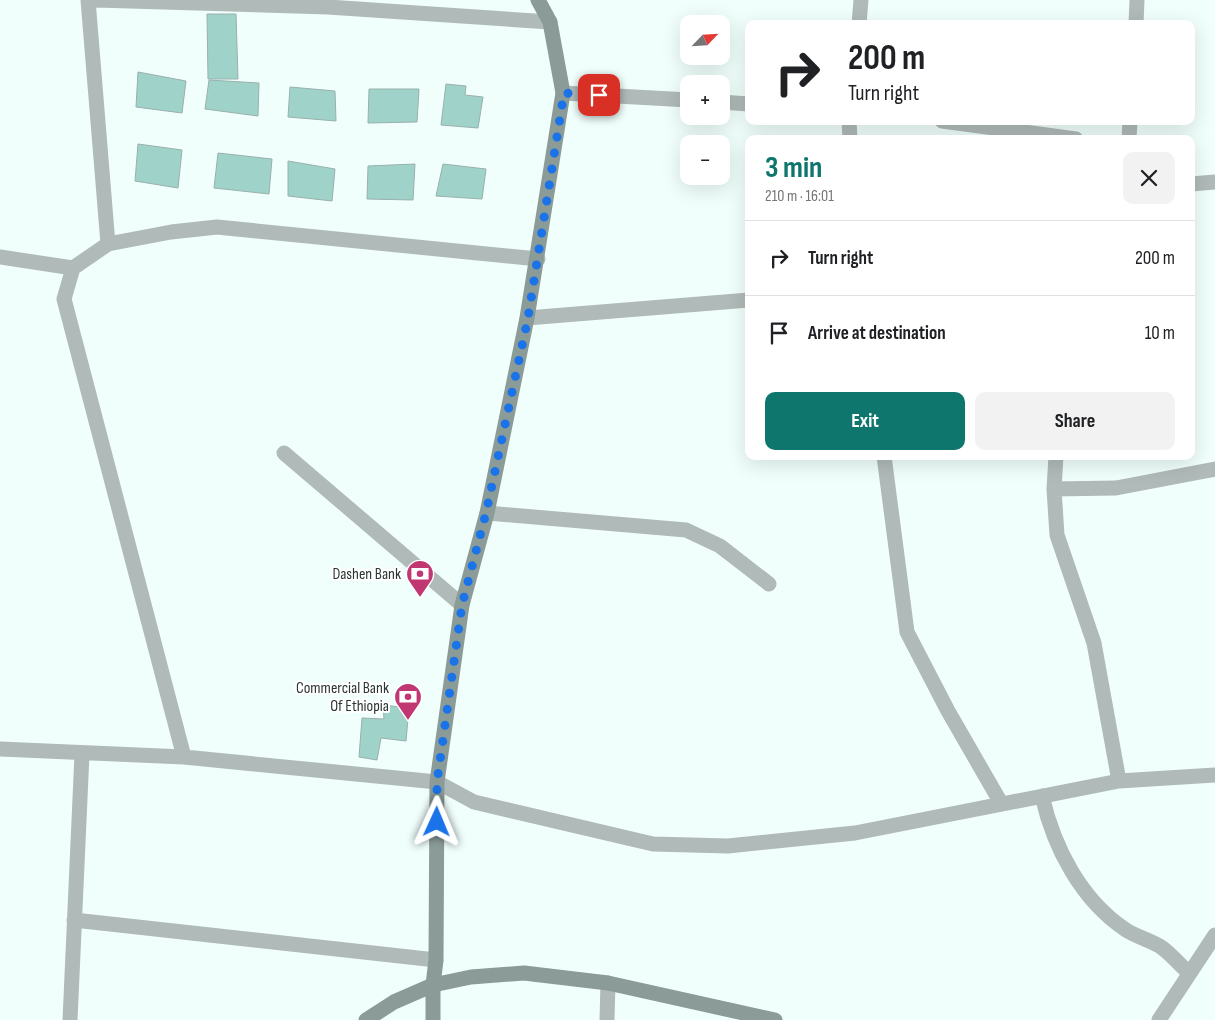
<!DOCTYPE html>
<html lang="en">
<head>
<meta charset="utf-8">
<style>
	:root { --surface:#fff; --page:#f2f2f2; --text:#202124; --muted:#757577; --line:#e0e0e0; --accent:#0f766e }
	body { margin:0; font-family:"Sofia Sans Condensed",sans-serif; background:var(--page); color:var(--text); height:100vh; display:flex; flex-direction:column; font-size:19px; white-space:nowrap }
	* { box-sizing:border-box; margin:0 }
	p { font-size:16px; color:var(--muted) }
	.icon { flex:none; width:28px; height:28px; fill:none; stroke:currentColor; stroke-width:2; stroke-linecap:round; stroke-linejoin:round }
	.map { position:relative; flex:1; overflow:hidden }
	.drawer { position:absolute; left:745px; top:135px; width:450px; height:325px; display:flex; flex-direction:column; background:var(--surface); border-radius:10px; box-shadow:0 5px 20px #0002 }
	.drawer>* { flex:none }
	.top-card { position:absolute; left:745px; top:20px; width:450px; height:105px; border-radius:10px; box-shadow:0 5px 20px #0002; background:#fff; color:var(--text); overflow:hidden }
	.needle { width:32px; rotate:65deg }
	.controls { position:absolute; left:680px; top:15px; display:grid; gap:10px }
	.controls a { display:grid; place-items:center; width:50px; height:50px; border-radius:10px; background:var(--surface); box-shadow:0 5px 20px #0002; font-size:25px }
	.pin { position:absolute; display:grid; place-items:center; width:42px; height:42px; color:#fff; margin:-21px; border-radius:10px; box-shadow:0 2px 8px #0006 }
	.me { position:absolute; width:55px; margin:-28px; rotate:1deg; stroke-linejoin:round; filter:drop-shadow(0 0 4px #0008) }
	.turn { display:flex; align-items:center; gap:18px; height:105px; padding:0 20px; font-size:22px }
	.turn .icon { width:65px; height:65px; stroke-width:2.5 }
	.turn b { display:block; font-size:35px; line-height:42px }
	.round { display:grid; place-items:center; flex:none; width:52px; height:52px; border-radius:10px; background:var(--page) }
	.summary { display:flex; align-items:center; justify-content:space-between; height:85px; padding:0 20px }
	h1 { font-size:30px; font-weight:700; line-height:38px; color:var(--accent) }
	.button { display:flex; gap:10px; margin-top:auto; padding:10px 20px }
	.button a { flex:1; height:58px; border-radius:10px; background:var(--accent); color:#fff; font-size:20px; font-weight:700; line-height:58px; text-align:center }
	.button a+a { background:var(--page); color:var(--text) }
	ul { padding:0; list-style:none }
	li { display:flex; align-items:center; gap:15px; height:75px; padding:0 20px; border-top:1px solid var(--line) }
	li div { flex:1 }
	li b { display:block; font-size:19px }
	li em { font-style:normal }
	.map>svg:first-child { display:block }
	.building { fill:#9fd3ca; stroke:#99b0ac }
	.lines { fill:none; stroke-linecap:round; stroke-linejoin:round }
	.street { stroke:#b0bab8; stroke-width:15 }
	.secondary { stroke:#8b9b98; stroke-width:15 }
	.route { stroke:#1a73e8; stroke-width:9; stroke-dasharray:0 16.2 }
	.labels { text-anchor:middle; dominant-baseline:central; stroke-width:4; stroke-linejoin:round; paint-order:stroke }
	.poi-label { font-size:16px; fill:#2b3533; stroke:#fff; text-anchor:end }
</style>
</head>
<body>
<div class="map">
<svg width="1215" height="1020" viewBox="0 0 1215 1020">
	<rect width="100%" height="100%" fill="#f0fffc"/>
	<!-- building -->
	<path class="building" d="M 207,14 L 236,14 L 238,79 L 208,79 Z
		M 138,72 L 186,81 L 182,113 L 136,107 Z
		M 209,80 L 259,83 L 258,116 L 205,109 Z
		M 446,84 L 466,86 L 465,95 L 483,97 L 478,128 L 441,125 Z
		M 290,87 L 335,91 L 336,121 L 288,117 Z
		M 369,89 L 419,89 L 417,122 L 368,123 Z
		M 138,144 L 182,150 L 178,188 L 135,181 Z
		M 218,153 L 272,159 L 269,194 L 214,188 Z
		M 288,161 L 335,169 L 332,201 L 288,196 Z
		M 415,164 L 413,200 L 367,199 L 368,166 Z
		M 443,164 L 486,169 L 482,199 L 436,196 Z
		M 383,705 L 409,708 L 406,741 L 381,738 L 377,760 L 359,757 L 362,718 L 384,719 Z"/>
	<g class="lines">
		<!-- street -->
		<path class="street" d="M 88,0 L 108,244
			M 96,0 L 328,7 L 550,22
			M 859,24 L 861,0
			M 1136,24 L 1137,0
			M 563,93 L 689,100
			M 721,102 L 749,104
			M 849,121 L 850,139
			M 942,121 L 1076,139
			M 1129,139 L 1130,121
			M 1191,184 L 1215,182
			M 0,257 L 73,268
			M 527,318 L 749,300
			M 284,453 L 462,605
			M 884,456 L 907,632 L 948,711 L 1001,803
			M 1056,456 L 1054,489 L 1057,535 L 1094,643 L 1119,781
			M 1054,489 L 1116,488 L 1215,469
			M 487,513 L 686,530 L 720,546 L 769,584
			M 0,749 L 184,757 L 437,782 L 474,802 L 653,844 L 728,846 L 855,833 L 1119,781 L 1215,775
			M 184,757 L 64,299 L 73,268 L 108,244 L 171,232 L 217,227 L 538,259
			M 1042,796 C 1054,848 1081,900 1126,930 C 1137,937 1150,940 1161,947 C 1171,954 1180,965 1189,973
			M 74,920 L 436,960
			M 70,1020 L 82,754
			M 607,1020 L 608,983
			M 1159,1020 L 1215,935"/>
		<!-- secondary -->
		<path class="secondary" d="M 366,1020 L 394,1002 L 433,985 L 471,977 L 524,973 L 608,983 L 775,1020
			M 433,1020 L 433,985 L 436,960 L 437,782 L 462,605 L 487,513 L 527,318 L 563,93 L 550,22 L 538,0"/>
	</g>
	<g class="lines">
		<!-- route -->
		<path class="route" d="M 437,822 L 437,782 L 462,605 L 486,513 L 528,318 L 564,93 L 599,95"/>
	</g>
	<!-- icons -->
	<defs>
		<symbol id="bank-pin" viewBox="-11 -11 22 30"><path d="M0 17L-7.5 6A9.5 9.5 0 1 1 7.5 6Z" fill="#c03771" stroke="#fff"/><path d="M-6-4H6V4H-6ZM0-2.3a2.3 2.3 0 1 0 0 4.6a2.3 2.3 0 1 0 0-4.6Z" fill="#fff"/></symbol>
	</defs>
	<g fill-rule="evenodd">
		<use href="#bank-pin" x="404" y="558" width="32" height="43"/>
		<use href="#bank-pin" x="392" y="681" width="32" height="43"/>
	</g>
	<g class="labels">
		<!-- poi labels -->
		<g class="poi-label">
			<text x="401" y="574">Dashen Bank</text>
			<text x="389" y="688">Commercial Bank<tspan x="389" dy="18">Of Ethiopia</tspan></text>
		</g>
	</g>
</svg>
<div class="controls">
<a><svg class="needle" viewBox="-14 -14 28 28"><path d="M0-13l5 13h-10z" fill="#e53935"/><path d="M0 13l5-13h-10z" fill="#757577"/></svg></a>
<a>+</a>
<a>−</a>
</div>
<div class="pin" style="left:599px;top:95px;background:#d93025"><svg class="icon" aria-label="arrive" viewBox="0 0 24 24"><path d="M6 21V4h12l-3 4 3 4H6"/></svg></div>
<svg class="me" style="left:437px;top:822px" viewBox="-20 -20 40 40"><path d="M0-17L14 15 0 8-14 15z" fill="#1a73e8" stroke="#fff" stroke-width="4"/></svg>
<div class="top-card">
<div class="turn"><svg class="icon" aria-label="right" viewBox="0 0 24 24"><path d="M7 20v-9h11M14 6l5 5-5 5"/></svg><div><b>200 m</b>Turn right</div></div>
</div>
<section class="drawer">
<div class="summary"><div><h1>3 min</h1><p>210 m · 16:01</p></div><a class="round"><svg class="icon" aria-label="close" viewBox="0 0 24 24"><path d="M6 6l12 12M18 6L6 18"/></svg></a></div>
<ul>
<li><svg class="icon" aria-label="right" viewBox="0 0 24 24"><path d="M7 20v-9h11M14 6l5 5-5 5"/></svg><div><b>Turn right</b></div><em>200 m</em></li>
<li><svg class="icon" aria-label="arrive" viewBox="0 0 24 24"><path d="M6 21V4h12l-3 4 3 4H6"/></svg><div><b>Arrive at destination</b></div><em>10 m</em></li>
</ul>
<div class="button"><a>Exit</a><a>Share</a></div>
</section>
</div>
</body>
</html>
